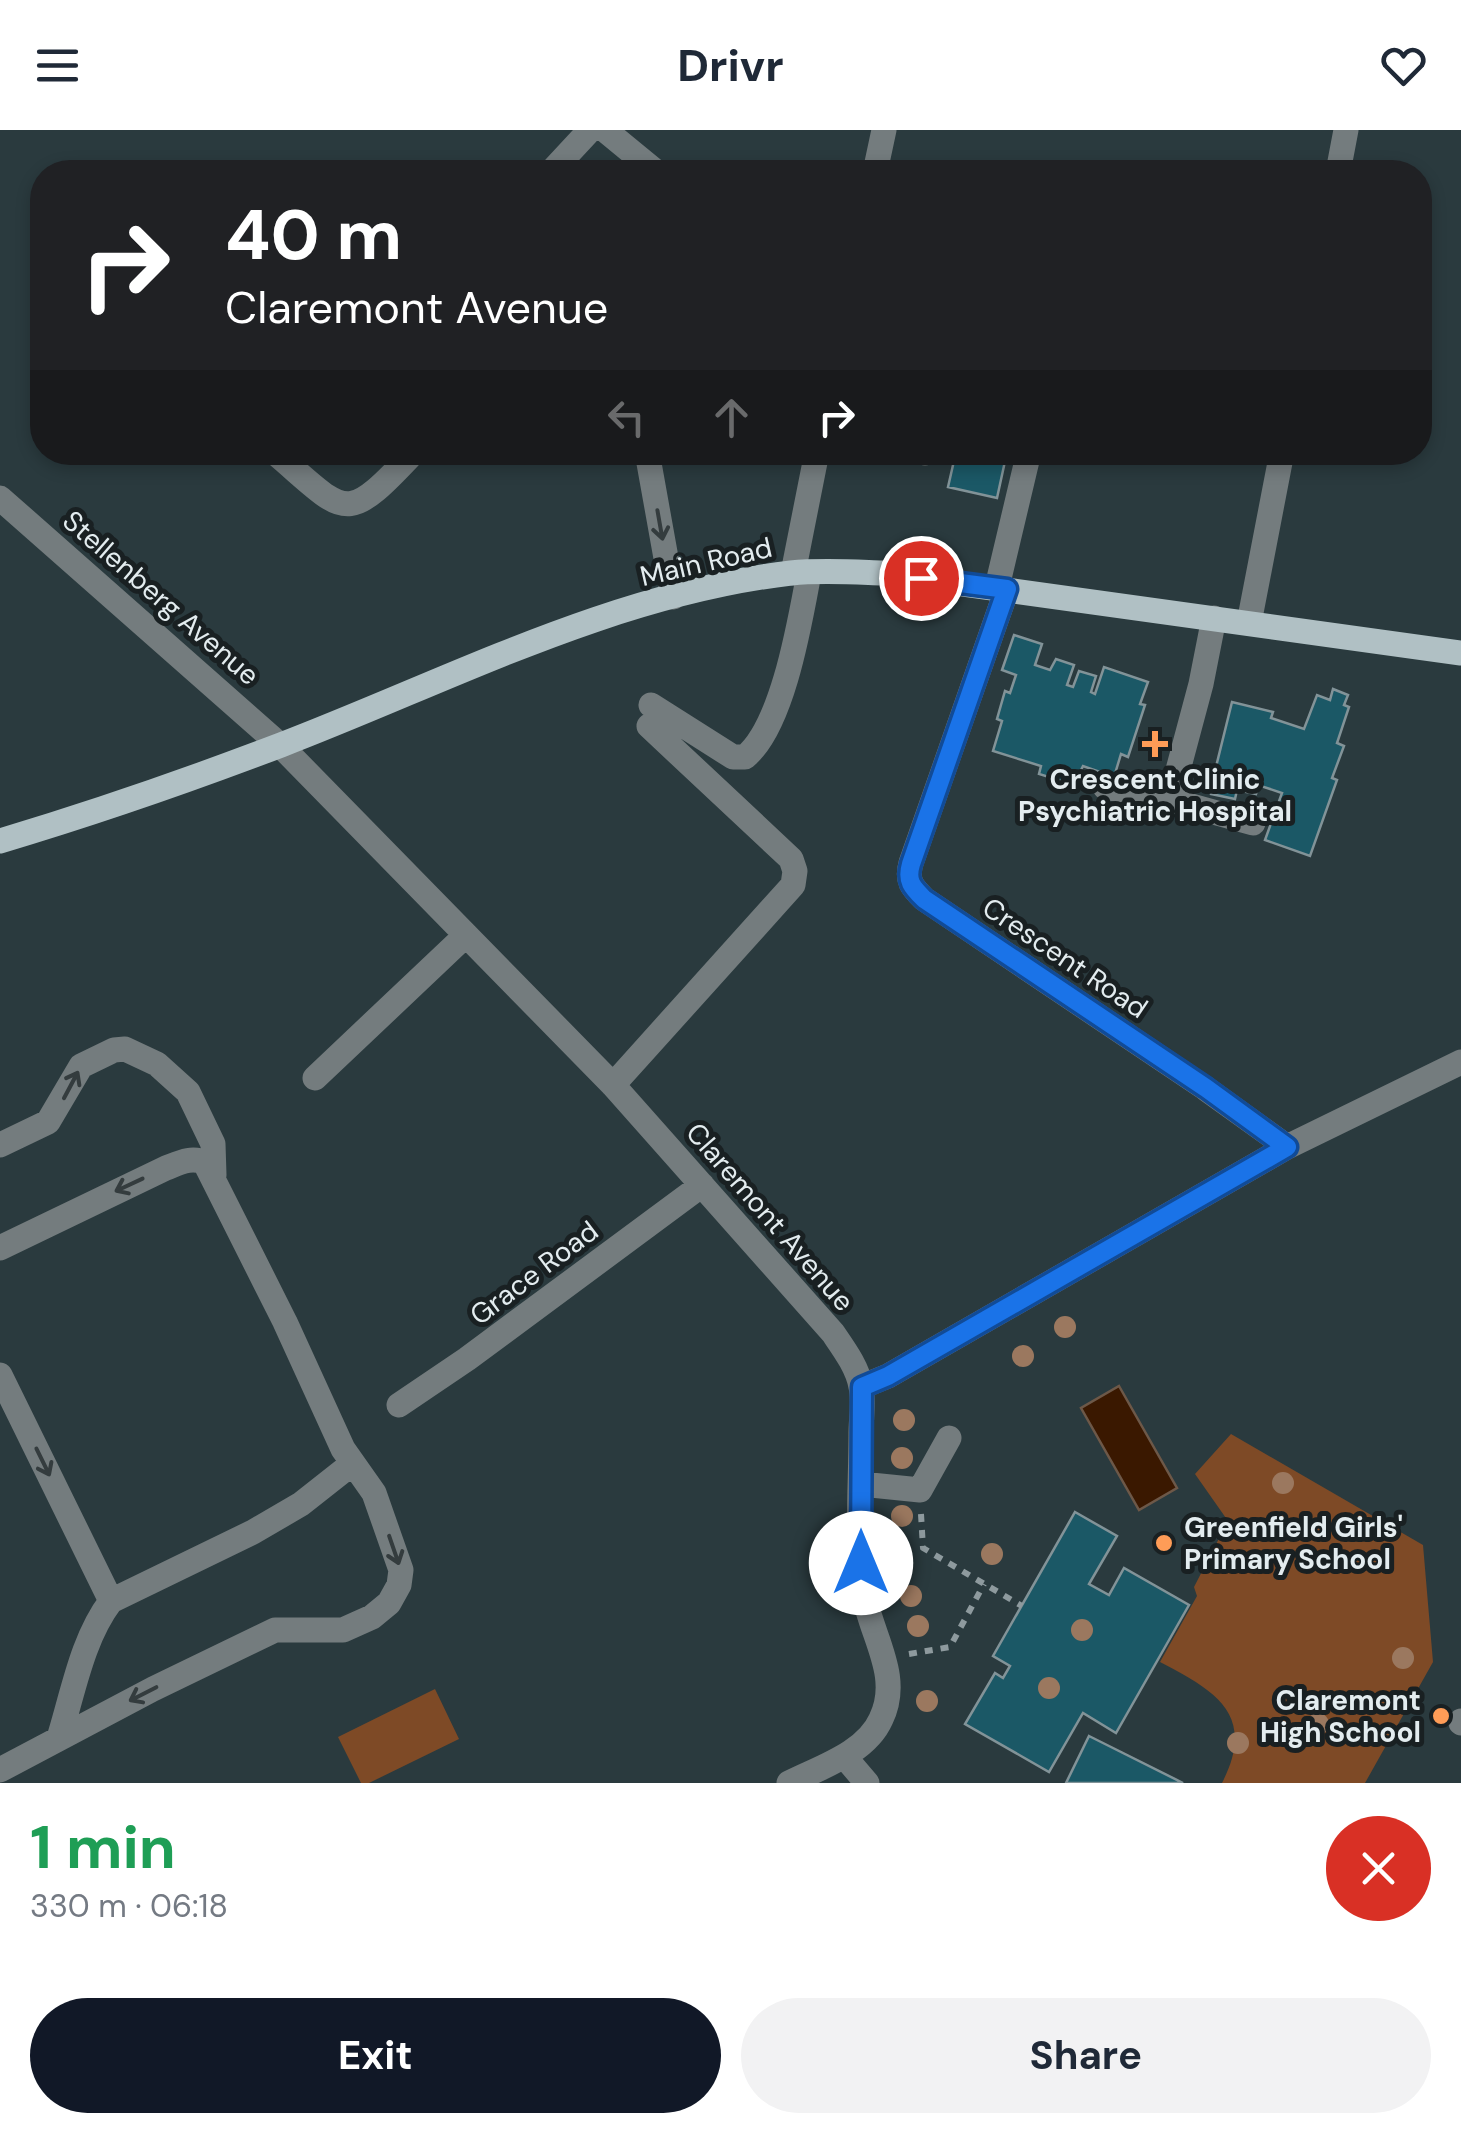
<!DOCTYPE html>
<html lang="en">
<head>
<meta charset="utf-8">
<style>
	:root { --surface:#fff; --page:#f2f2f3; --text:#1f2937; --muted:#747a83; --accent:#111827 }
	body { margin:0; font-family:"DM Sans",sans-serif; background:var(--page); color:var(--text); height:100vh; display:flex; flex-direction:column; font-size:38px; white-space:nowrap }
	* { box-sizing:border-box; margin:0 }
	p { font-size:32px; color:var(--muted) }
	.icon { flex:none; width:55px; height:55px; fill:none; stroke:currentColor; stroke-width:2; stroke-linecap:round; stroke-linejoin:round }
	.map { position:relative; height:1653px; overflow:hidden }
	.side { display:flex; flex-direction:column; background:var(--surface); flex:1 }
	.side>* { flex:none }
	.banner { position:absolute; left:30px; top:30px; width:1402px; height:305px; border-radius:40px; box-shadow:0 5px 15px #0003; background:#202124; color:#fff; overflow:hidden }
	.pin { position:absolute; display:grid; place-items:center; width:85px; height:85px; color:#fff; margin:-42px; border:5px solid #fff; border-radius:50%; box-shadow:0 2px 10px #0007 }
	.me { position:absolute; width:110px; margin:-55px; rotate:0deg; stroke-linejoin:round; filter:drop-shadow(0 0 8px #0008) }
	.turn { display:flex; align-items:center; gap:35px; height:210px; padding:0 30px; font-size:45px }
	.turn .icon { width:130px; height:130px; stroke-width:2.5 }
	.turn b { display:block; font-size:70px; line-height:85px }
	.lanes { display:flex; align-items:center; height:95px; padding:0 30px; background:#0003; justify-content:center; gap:50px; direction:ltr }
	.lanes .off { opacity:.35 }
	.round { display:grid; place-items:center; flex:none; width:105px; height:105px; border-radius:52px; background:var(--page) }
	.head { display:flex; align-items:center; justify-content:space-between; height:170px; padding:0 30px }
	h1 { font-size:60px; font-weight:700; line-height:75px; color:#1e9e55 }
	.action { display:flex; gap:20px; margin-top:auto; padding:20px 30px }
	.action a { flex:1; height:115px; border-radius:60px; background:var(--accent); color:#fff; font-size:40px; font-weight:700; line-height:115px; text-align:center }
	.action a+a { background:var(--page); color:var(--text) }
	header { display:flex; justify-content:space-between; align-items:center; height:130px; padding:0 30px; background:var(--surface); font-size:45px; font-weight:700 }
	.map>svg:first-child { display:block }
	.green { fill:#7e4a26 }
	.water { fill:#3a1800; stroke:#6d5848; stroke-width:2.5 }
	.building { fill:#1b5866; stroke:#829398; stroke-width:2.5 }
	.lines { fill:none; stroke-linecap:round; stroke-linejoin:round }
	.path { stroke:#8e9a9e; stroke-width:6; stroke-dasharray:8 8; stroke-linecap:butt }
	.minor { stroke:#747c7e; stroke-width:25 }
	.major { stroke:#b0c0c4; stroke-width:25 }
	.tree { fill:#9b785f }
	.oneway { stroke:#343c3e }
	.route-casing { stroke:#114b97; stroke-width:25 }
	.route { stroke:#1a73e8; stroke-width:18 }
	.poi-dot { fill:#fe9c57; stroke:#192022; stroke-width:4 }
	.labels { text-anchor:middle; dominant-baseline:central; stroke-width:10; stroke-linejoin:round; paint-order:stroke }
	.street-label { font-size:28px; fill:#e3ecef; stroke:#192022 }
	.poi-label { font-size:28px; font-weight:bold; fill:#e3ecef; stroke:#192022 }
</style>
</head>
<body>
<header><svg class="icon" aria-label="menu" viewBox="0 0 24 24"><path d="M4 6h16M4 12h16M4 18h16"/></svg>Drivr<svg class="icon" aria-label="heart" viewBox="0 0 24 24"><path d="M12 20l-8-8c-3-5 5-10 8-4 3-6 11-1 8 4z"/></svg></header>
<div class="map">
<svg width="1461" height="1653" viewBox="0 0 1461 1653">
	<rect width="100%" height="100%" fill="#2a3a3e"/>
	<!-- green -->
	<path class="green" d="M 1231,1304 L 1423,1415 L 1433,1532 L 1365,1653 L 1222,1653 C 1257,1585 1216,1561 1160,1532 L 1197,1466 L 1194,1457 L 1228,1391 L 1195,1344 Z
		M 435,1559 L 459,1609 L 369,1653 L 361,1653 L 338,1607 Z"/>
	<!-- water -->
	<path class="water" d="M 1119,1256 L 1177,1358 L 1139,1380 L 1081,1278 Z"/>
	<!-- building -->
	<path class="building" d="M 956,322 L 1007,322 L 997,368 L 948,357 Z
		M 1014,505 L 1042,514 L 1035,535 L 1050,540 L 1056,529 L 1074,535 L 1067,555 L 1073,557 L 1079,541 L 1096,546 L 1091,562 L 1095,564 L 1104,537 L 1148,552 L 1140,574 L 1145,575 L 1128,627 L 1121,624 L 1114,647 L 1083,636 L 1077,648 L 1071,645 L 1068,653 L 1039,644 L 1041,636 L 993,621 L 1002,591 L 997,589 L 1005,561 L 1010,563 L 1016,545 L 1002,540 Z
		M 1333,559 L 1348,565 L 1344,575 L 1349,577 L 1337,613 L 1344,616 L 1332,648 L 1337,650 L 1310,726 L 1265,710 L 1282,663 L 1258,655 L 1256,664 L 1237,660 L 1235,669 L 1211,664 L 1212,653 L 1232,572 L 1273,582 L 1271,588 L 1304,599 L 1317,565 L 1330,570 Z
		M 1075,1382 L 1117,1406 L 1089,1454 L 1109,1465 L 1124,1438 L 1189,1475 L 1116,1603 L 1083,1583 L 1049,1642 L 965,1594 L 995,1543 L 1003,1548 L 1010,1536 L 993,1526 Z
		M 1089,1606 L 1183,1653 L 1066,1653 Z"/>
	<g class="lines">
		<!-- path -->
		<path class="path" d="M 921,1384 L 923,1418 L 1022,1476
			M 909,1524 L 950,1517 L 984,1454"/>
		<!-- minor -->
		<path class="minor" d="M 605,0 L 656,42
			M 551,42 L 590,0
			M 875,42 L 884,0
			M 1338,42 L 1346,0
			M 274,322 C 347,384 343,398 414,322
			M 647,322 L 673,467
			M 925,322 L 925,323
			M 0,368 L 280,615 L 613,955 L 833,1203 C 844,1219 858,1238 861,1257 C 864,1271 861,1289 861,1303 C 861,1356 856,1412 864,1464 C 871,1506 902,1546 881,1589 C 866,1623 821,1637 789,1653
			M 793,443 L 817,322
			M 997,457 L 1029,322
			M 1007,459 L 911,733 C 906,751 912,757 924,769 L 1205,958 L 1287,1017
			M 1249,493 L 1282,322
			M 651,575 L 733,627 L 745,627 C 783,596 800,491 809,443
			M 1105,657 L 1170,670 L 1253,693
			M 1170,670 L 1201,554 L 1214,488
			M 315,948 L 466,805
			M 613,955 L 793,755 L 795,741 L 791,729 L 649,596
			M 0,1015 L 48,992 L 81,936 L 114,920 L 125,919 L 157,934 L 188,962 L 213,1014 L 214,1045
			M 0,1118 L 166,1038 C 179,1033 192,1026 205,1033 L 285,1192 L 343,1319 L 374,1363 L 401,1440 L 399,1455 L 389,1473 L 372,1487 L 343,1500 L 275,1500 L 153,1559 L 0,1640
			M 0,1245 L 111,1471
			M 861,1257 L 888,1246 L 1287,1017 L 1461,932
			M 399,1275 L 467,1229 L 702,1055
			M 861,1354 L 920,1360 L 949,1308
			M 1461,1593 L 1461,1591
			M 59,1608 C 73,1563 82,1509 111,1471 L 253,1402 L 301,1374 L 353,1333
			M 844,1626 L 867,1653"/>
		<!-- major -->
		<path class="major" d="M 0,711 C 94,683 189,650 281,615 C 448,551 611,464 791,443 C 821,440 853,442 883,443 L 1461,523"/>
	</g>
	<!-- trees -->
	<g class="tree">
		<circle cx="1065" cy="1197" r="11"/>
		<circle cx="1023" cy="1226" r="11"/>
		<circle cx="904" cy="1290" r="11"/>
		<circle cx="902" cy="1328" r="11"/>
		<circle cx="1283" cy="1353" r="11"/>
		<circle cx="902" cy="1386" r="11"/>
		<circle cx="992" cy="1424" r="11"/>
		<circle cx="911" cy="1466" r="11"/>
		<circle cx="918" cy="1496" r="11"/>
		<circle cx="1082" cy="1500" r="11"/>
		<circle cx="1403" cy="1528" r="11"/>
		<circle cx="1049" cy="1558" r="11"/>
		<circle cx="927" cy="1571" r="11"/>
		<circle cx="1318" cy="1594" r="11"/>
		<circle cx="1238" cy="1613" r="11"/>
	</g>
	<!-- one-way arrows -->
	<defs><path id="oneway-shaft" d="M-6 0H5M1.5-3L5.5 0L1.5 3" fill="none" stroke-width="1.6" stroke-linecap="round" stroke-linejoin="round" transform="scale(2.5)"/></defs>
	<g class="oneway">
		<use href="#oneway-shaft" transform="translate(660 395) rotate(80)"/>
		<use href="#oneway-shaft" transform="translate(71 955) rotate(-62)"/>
		<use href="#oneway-shaft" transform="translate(129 1055) rotate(155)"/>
		<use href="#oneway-shaft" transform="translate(43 1332) rotate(64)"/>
		<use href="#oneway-shaft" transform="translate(394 1420) rotate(71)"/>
		<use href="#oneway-shaft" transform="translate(143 1564) rotate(153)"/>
	</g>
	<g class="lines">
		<defs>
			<path id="route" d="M 861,1433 L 862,1257 L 888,1246 L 1287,1017 L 1206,958 L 924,769 C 912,757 906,751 911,734 L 1007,459 L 921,448"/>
		</defs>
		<!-- route casing -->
		<use href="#route" class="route-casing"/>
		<!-- route -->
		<use href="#route" class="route"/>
	</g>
	<!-- markers -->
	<g class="poi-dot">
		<path d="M1150 599h10v10h10v10h-10v10h-10v-10h-10v-10h10z"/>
		<circle cx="1164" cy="1413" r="10"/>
		<circle cx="1441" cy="1586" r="10"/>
	</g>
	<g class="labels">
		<!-- street labels -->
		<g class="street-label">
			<text transform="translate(706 432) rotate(-13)">Main Road</text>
			<text transform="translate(161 468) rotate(41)">Stellenberg Avenue</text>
			<text transform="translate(1065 828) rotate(34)">Crescent Road</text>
			<text transform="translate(770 1087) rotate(49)">Claremont Avenue</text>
			<text transform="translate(534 1143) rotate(-37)">Grace Road</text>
		</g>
		<!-- poi labels -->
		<g class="poi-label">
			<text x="1155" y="649">Crescent Clinic<tspan x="1155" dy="32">Psychiatric Hospital</tspan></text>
			<text x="1184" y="1397" text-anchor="start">Greenfield Girls'<tspan x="1184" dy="32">Primary School</tspan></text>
			<text x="1421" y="1570" text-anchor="end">Claremont<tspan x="1421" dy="32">High School</tspan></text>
		</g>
	</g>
</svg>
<div class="pin" style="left:921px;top:448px;background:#d93025"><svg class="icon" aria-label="arrive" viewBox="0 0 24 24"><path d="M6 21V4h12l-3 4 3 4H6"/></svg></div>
<svg class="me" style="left:861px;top:1433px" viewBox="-20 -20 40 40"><circle r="19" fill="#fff"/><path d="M0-13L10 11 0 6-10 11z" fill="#1a73e8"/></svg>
<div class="banner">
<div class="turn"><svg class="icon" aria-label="right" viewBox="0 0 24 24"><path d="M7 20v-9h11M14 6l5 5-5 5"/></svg><div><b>40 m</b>Claremont Avenue</div></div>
<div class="lanes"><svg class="icon off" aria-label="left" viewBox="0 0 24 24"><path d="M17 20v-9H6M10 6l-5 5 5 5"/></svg><svg class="icon off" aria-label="ahead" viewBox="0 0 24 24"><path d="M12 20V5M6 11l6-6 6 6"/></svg><svg class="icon" aria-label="right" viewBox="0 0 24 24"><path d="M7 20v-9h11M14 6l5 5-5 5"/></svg></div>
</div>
</div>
<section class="side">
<div class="head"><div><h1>1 min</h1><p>330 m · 06:18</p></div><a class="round" style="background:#d93025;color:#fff"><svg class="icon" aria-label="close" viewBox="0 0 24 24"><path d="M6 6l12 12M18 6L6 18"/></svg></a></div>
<div class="action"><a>Exit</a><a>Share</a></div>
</section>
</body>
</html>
